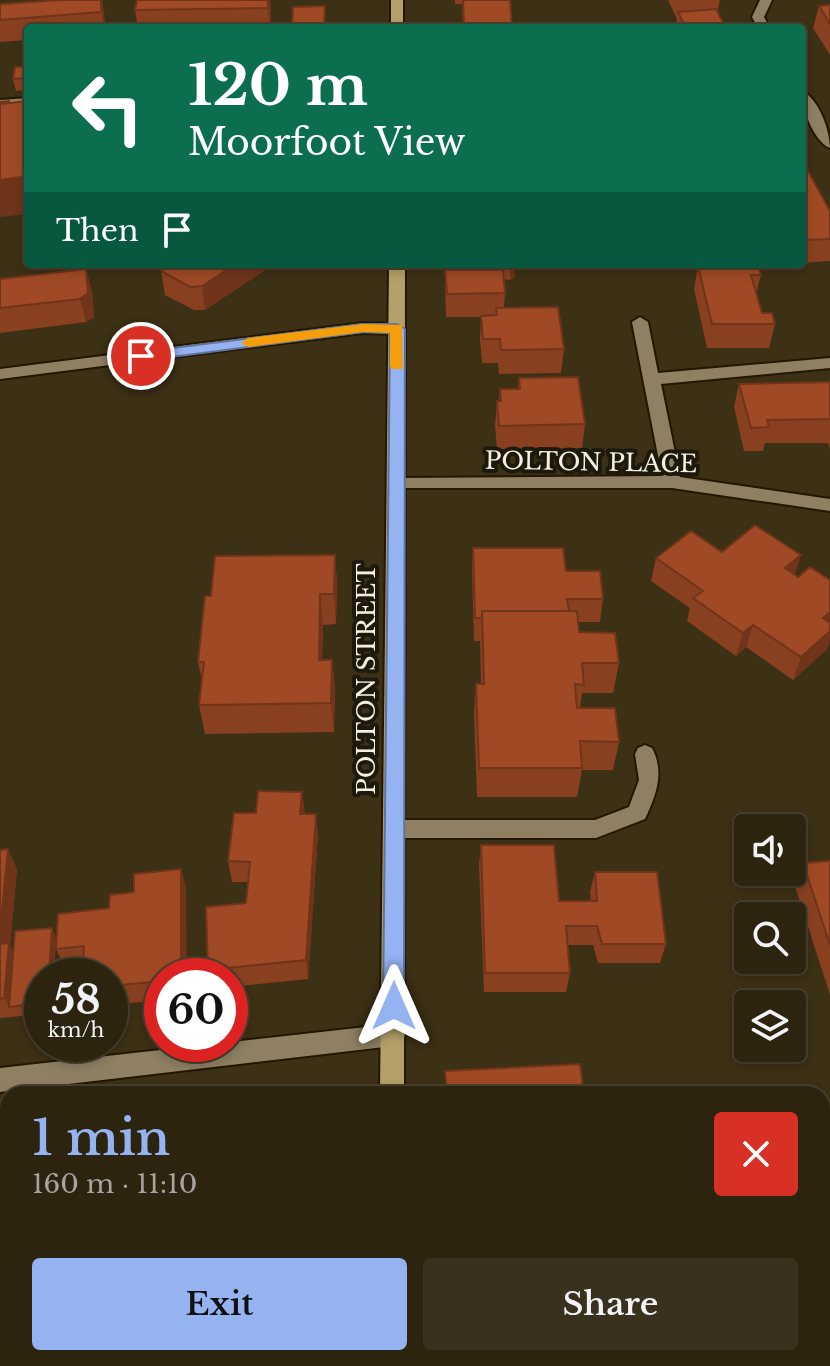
<!DOCTYPE html>
<html lang="en">
<head>
<meta charset="utf-8">
<style>
	:root { --surface:#2d2410; --page:#39301e; --text:#f1f3f6; --muted:#a7a49f; --line:#484130; --accent:#95b2f1 }
	body { margin:0; font-family:"Libre Baskerville",serif; background:var(--page); color:var(--text); height:100vh; display:flex; flex-direction:column; font-size:30px; white-space:nowrap }
	* { box-sizing:border-box; margin:0 }
	p { font-size:26px; color:var(--muted) }
	.icon { flex:none; width:44px; height:44px; fill:none; stroke:currentColor; stroke-width:2; stroke-linecap:round; stroke-linejoin:round }
	.map { position:relative; flex:1; overflow:hidden }
	.details { position:absolute; left:0px; top:1086px; width:830px; height:280px; display:flex; flex-direction:column; background:var(--surface); border-radius:24px 24px 0 0; box-shadow:0 4px 12px #0003,0 0 0 2px var(--line) }
	.details>* { flex:none }
	.top-card { position:absolute; left:24px; top:24px; width:782px; height:244px; border-radius:8px; box-shadow:0 4px 12px #0003,0 0 0 2px var(--line); background:#0b6e4f; color:#fff; overflow:hidden }
	.controls { position:absolute; left:734px; top:814px; display:grid; gap:16px }
	.controls a { display:grid; place-items:center; width:72px; height:72px; border-radius:8px; background:var(--surface); box-shadow:0 4px 12px #0003,0 0 0 2px var(--line); font-size:40px }
	.speed { position:absolute; left:24px; top:958px; display:flex; gap:16px; font-size:40px; font-weight:700; text-align:center }
	.speed>* { display:grid; place-content:center; width:104px; height:104px; border-radius:50%; background:var(--surface); box-shadow:0 4px 12px #0003,0 0 0 2px var(--line); line-height:1 }
	.speed small { font-size:20px; font-weight:400 }
	.speed .limit { border:12px solid #d22; background:#fff; color:#111 }
	.pin { position:absolute; display:grid; place-items:center; width:68px; height:68px; color:#fff; margin:-34px; border:4px solid #fff; border-radius:50%; box-shadow:0 2px 8px #0007 }
	.me { position:absolute; width:88px; margin:-44px; rotate:0deg; stroke-linejoin:round; filter:drop-shadow(0 0 6px #0008) }
	.turn { display:flex; align-items:center; gap:28px; height:168px; padding:0 32px; font-size:36px }
	.turn .icon { width:104px; height:104px; stroke-width:2.5 }
	.turn b { display:block; font-size:56px; line-height:68px }
	.then { display:flex; align-items:center; height:76px; padding:0 32px; background:#0003; gap:16px; font-size:30px }
	.round { display:grid; place-items:center; flex:none; width:84px; height:84px; border-radius:8px; background:var(--page) }
	.summary { display:flex; align-items:center; justify-content:space-between; height:136px; padding:0 32px }
	h1 { font-size:48px; font-weight:600; line-height:60px; color:var(--accent) }
	.action { display:flex; gap:16px; margin-top:auto; padding:16px 32px }
	.action a { flex:1; height:92px; border-radius:8px; background:var(--accent); color:#111; font-size:32px; font-weight:600; line-height:92px; text-align:center }
	.action a+a { background:var(--page); color:var(--text) }
	.map>svg:first-child { display:block }
	.lines { fill:none; stroke-linecap:round; stroke-linejoin:round }
	.service-casing { stroke:#231700; stroke-width:4 }
	.minor-casing { stroke:#231700; stroke-width:4 }
	.primary-casing { stroke:#231700; stroke-width:4 }
	.service { fill:#8f8063; fill-rule:evenodd }
	.minor { fill:#8f8063; fill-rule:evenodd }
	.primary { fill:#b4a068; fill-rule:evenodd }
	.wall { fill:#894020 }
	.shaded-wall { fill:#6f341a }
	.building { fill:#9f4a25; stroke:#6f341a; stroke-width:2 }
	.route { fill:#95b2f1; stroke:#61749d; stroke-width:2 }
	.slow { fill:#f59e0b }
	.labels { text-anchor:middle; dominant-baseline:central; stroke-width:8; stroke-linejoin:round; paint-order:stroke }
	.street-label { font-size:24px; fill:#f6efdf; stroke:#1e190d }
</style>
</head>
<body>
<div class="map">
<svg width="830" height="1366" viewBox="0 0 830 1366">
	<rect width="100%" height="100%" fill="#3c3015"/>
	<g class="lines">
		<defs>
			<path id="service" d="M 28,98 L 28,106 L 0,108 L 0,100 Z
				M 645,745 L 652,748 C 665,773 656,795 645,819 L 596,838 L 395,838 L 387,836 L 384,829 L 387,822 L 395,820 L 595,820 L 629,807 L 639,780 L 635,754 L 638,748 Z"/>
			<path id="minor" d="M 760,0 L 772,0 L 764,17 L 770,28 L 758,28 L 752,17 Z
				M 802,91 C 819,99 830,131 830,148 C 813,141 802,108 802,91 Z
				M 640,317 L 648,322 L 658,373 L 830,358 L 830,368 L 661,384 L 680,477 L 830,499 L 830,511 L 672,488 L 391,488 L 388,484 L 391,480 L 397,478 L 662,476 L 632,322 Z
				M 363,323 L 397,324 L 405,329 L 397,334 L 363,333 L 0,379 L 0,369 Z
				M 393,1024 L 402,1027 L 405,1035 L 402,1043 L 393,1046 L 0,1092 L 0,1068 Z"/>
			<path id="primary" d="M 391,0 L 403,0 L 403,28 L 391,28 Z
				M 389,264 L 405,264 L 404,1094 L 380,1094 Z
				M 373,1358 L 401,1358 L 401,1366 L 373,1366 Z"/>
		</defs>
		<!-- service casing -->
		<use href="#service" class="service-casing"/>
		<!-- minor casing -->
		<use href="#minor" class="minor-casing"/>
		<!-- primary casing -->
		<use href="#primary" class="primary-casing"/>
		<!-- service -->
		<use href="#service" class="service"/>
		<!-- minor -->
		<use href="#minor" class="minor"/>
		<!-- primary -->
		<use href="#primary" class="primary"/>
	</g>
	<!-- wall -->
	<path class="wall" d="M 102,0 L 105,28 L 28,28 L 28,40 L 0,42 L 0,4 Z
		M 270,0 L 271,15 L 270,28 L 138,28 L 135,10 Z
		M 455,0 L 510,0 L 512,28 L 463,28 L 462,4 L 455,4 Z
		M 668,0 L 720,0 L 717,13 L 726,28 L 675,28 L 677,19 Z
		M 830,5 L 830,55 L 813,28 L 819,6 Z
		M 28,67 L 28,90 L 16,91 L 13,79 Z
		M 802,160 L 830,211 L 830,261 L 802,263 Z
		M 173,264 L 274,264 L 205,310 L 194,310 L 165,295 L 161,271 Z
		M 443,264 L 515,264 L 515,277 L 510,280 L 504,279 L 505,293 L 504,308 L 564,349 L 561,373 L 499,374 L 498,363 L 482,363 L 480,339 L 481,317 L 446,317 L 445,278 Z
		M 698,266 L 761,275 L 756,293 L 762,313 L 775,324 L 769,348 L 707,348 L 694,289 Z
		M 86,269 L 92,292 L 94,317 L 86,322 L 0,333 L 0,279 Z
		M 519,378 L 585,424 L 582,448 L 497,449 L 495,425 L 497,401 L 499,401 L 500,389 L 518,389 Z
		M 830,382 L 830,449 L 828,443 L 765,443 L 763,451 L 744,451 L 734,407 L 739,384 Z
		M 473,548 L 566,571 L 603,599 L 600,622 L 578,622 L 579,632 L 619,663 L 613,693 L 582,693 L 580,708 L 619,742 L 613,770 L 582,770 L 577,797 L 477,797 L 474,714 L 476,684 L 481,684 L 480,641 L 474,641 L 472,570 Z
		M 722,552 L 795,574 L 798,577 L 829,579 L 830,578 L 830,640 L 827,649 L 793,680 L 746,647 L 736,656 L 687,621 L 690,608 L 651,581 L 656,558 Z
		M 335,555 L 337,585 L 336,624 L 323,625 L 322,660 L 332,660 L 335,690 L 334,732 L 205,734 L 199,705 L 202,680 L 198,662 Z
		M 305,814 L 318,835 L 308,979 L 230,987 L 230,976 L 209,976 L 208,970 L 246,903 L 248,882 L 232,882 L 228,861 Z
		M 481,845 L 559,901 L 591,901 L 590,892 L 595,872 L 666,944 L 660,963 L 598,963 L 593,945 L 568,945 L 570,973 L 566,992 L 484,992 L 479,865 Z
		M 0,850 L 17,869 L 10,946 L 14,952 L 56,938 L 54,976 L 42,976 L 42,1014 L 0,1018 Z
		M 830,861 L 830,995 L 794,883 L 803,863 Z
		M 181,869 L 186,889 L 162,976 L 162,1000 L 110,1005 L 110,976 L 83,966 L 65,968 L 56,949 L 109,908 L 134,892 Z"/>
	<!-- shaded-wall -->
	<path class="shaded-wall" d="M 102,0 L 105,19 L 105,28 L 101,12 Z
		M 268,0 L 270,0 L 271,15 L 270,28 L 268,8 Z
		M 28,176 L 28,214 L 0,217 L 0,180 Z
		M 236,264 L 274,264 L 205,310 L 202,286 Z
		M 511,264 L 515,264 L 515,277 L 510,280 Z
		M 86,269 L 92,292 L 94,317 L 86,322 L 80,299 Z
		M 335,555 L 337,585 L 336,624 L 334,594 Z
		M 801,555 L 794,578 L 785,568 Z
		M 320,594 L 323,625 L 321,690 L 319,660 Z
		M 830,612 L 830,628 L 823,618 Z
		M 753,625 L 746,647 L 736,656 L 743,633 Z
		M 830,631 L 830,640 L 827,649 L 793,680 L 801,657 Z
		M 332,660 L 335,690 L 334,732 L 331,703 Z
		M 302,792 L 305,813 L 303,835 L 300,814 Z
		M 316,814 L 318,835 L 308,979 L 306,960 Z
		M 8,849 L 17,869 L 10,946 L 19,962 L 9,1007 L 15,1017 L 4,998 L 0,946 L 0,932 Z
		M 181,869 L 186,889 L 187,976 L 181,976 Z
		M 52,928 L 56,938 L 54,976 L 49,976 Z
		M 0,1151 L 4,1156 L 0,1223 Z"/>
	<!-- building -->
	<path class="building" d="M 61,0 L 101,0 L 101,12 L 0,20 L 0,4 Z
		M 137,0 L 268,0 L 268,8 L 135,10 Z
		M 463,0 L 510,0 L 512,28 L 464,28 Z
		M 830,5 L 830,24 L 819,6 Z
		M 325,6 L 324,28 L 292,28 L 293,7 Z
		M 716,9 L 726,28 L 686,28 L 678,12 Z
		M 15,67 L 28,67 L 28,78 L 13,79 Z
		M 9,101 L 9,103 L 0,104 L 0,102 Z
		M 28,101 L 28,176 L 0,180 L 0,104 Z
		M 802,160 L 830,211 L 830,239 L 802,240 Z
		M 173,264 L 236,264 L 202,286 L 190,287 L 161,271 Z
		M 758,265 L 761,275 L 751,275 L 762,313 L 772,313 L 775,324 L 712,324 L 698,266 Z
		M 86,269 L 88,293 L 80,299 L 0,308 L 0,279 Z
		M 445,270 L 503,270 L 505,293 L 447,294 Z
		M 558,307 L 564,349 L 501,350 L 500,339 L 483,339 L 481,316 L 497,315 L 496,308 Z
		M 578,377 L 585,424 L 499,426 L 497,401 L 501,401 L 500,389 L 520,389 L 519,378 Z
		M 830,382 L 830,419 L 767,420 L 769,427 L 751,428 L 739,384 Z
		M 755,525 L 801,555 L 785,568 L 798,577 L 810,567 L 830,580 L 830,612 L 823,618 L 830,623 L 830,631 L 801,657 L 753,625 L 743,633 L 693,598 L 703,591 L 656,558 L 691,531 L 722,552 Z
		M 473,548 L 563,548 L 566,571 L 600,571 L 603,599 L 567,599 L 569,611 L 482,611 L 482,618 L 475,618 Z
		M 335,555 L 334,594 L 320,594 L 319,660 L 332,660 L 331,703 L 199,705 L 204,662 L 198,662 L 205,596 L 211,596 L 215,556 Z
		M 482,611 L 577,611 L 579,632 L 615,633 L 619,663 L 582,663 L 584,685 L 575,684 L 577,708 L 615,708 L 619,742 L 580,741 L 582,768 L 479,768 L 476,684 L 484,684 Z
		M 258,791 L 302,792 L 300,814 L 316,814 L 306,960 L 208,970 L 206,907 L 246,903 L 250,862 L 228,861 L 234,813 L 256,813 Z
		M 481,845 L 554,845 L 559,901 L 597,901 L 595,872 L 657,872 L 666,944 L 602,944 L 597,926 L 566,926 L 570,973 L 485,973 Z
		M 8,849 L 0,932 L 0,850 Z
		M 830,861 L 830,945 L 803,863 Z
		M 181,869 L 181,976 L 162,976 L 162,981 L 110,986 L 110,976 L 83,976 L 84,946 L 56,949 L 58,914 L 109,908 L 110,895 L 134,892 L 134,874 Z
		M 52,928 L 49,976 L 42,976 L 42,1003 L 9,1007 L 15,931 Z
		M 9,943 L 4,998 L 0,999 L 0,944 Z
		M 580,1064 L 584,1094 L 447,1094 L 445,1071 Z
		M 487,1358 L 585,1358 L 585,1366 L 487,1366 Z"/>
	<!-- route -->
	<path class="route" d="M 363,324 L 397,324 L 405,329 L 404,1006 L 401,1013 L 394,1016 L 386,1013 L 383,1006 L 390,333 L 363,332 L 141,361 L 133,356 L 141,352 Z"/>
	<!-- slow -->
	<path class="slow" d="M 363,324 L 402,325 L 403,369 L 392,369 L 390,366 L 390,333 L 363,332 L 248,347 L 241,343 L 248,338 Z"/>
	<g class="labels">
		<!-- street labels -->
		<g class="street-label">
			<text transform="translate(591 462) rotate(1)">POLTON PLACE</text>
			<text transform="translate(366 679) rotate(-90)">POLTON STREET</text>
		</g>
	</g>
</svg>
<div class="controls">
<a><svg class="icon" aria-label="sound" viewBox="0 0 24 24"><path d="M4 9h4l5-4v14l-5-4H4zM17 9q2 3 0 6"/></svg></a>
<a><svg class="icon" aria-label="search" viewBox="0 0 24 24"><circle cx="10" cy="10" r="6"/><path d="M15 15l6 6"/></svg></a>
<a><svg class="icon" aria-label="layers" viewBox="0 0 24 24"><path d="M12 4l9 5-9 5-9-5zM3 14l9 5 9-5"/></svg></a>
</div>
<div class="speed"><div>58<small>km/h</small></div><div class="limit">60</div></div>
<div class="pin" style="left:141px;top:356px;background:#d93025"><svg class="icon" aria-label="arrive" viewBox="0 0 24 24"><path d="M6 21V4h12l-3 4 3 4H6"/></svg></div>
<svg class="me" style="left:394px;top:1006px" viewBox="-20 -20 40 40"><path d="M0-17L14 15 0 8-14 15z" fill="#95b2f1" stroke="#fff" stroke-width="4"/></svg>
<div class="top-card">
<div class="turn"><svg class="icon" aria-label="left" viewBox="0 0 24 24"><path d="M17 20v-9H6M10 6l-5 5 5 5"/></svg><div><b>120 m</b>Moorfoot View</div></div>
<div class="then">Then<svg class="icon" aria-label="arrive" viewBox="0 0 24 24"><path d="M6 21V4h12l-3 4 3 4H6"/></svg></div>
</div>
<section class="details">
<div class="summary"><div><h1>1 min</h1><p>160 m · 11:10</p></div><a class="round" style="background:#d93025;color:#fff"><svg class="icon" aria-label="close" viewBox="0 0 24 24"><path d="M6 6l12 12M18 6L6 18"/></svg></a></div>
<div class="action"><a>Exit</a><a>Share</a></div>
</section>
</div>
</body>
</html>
